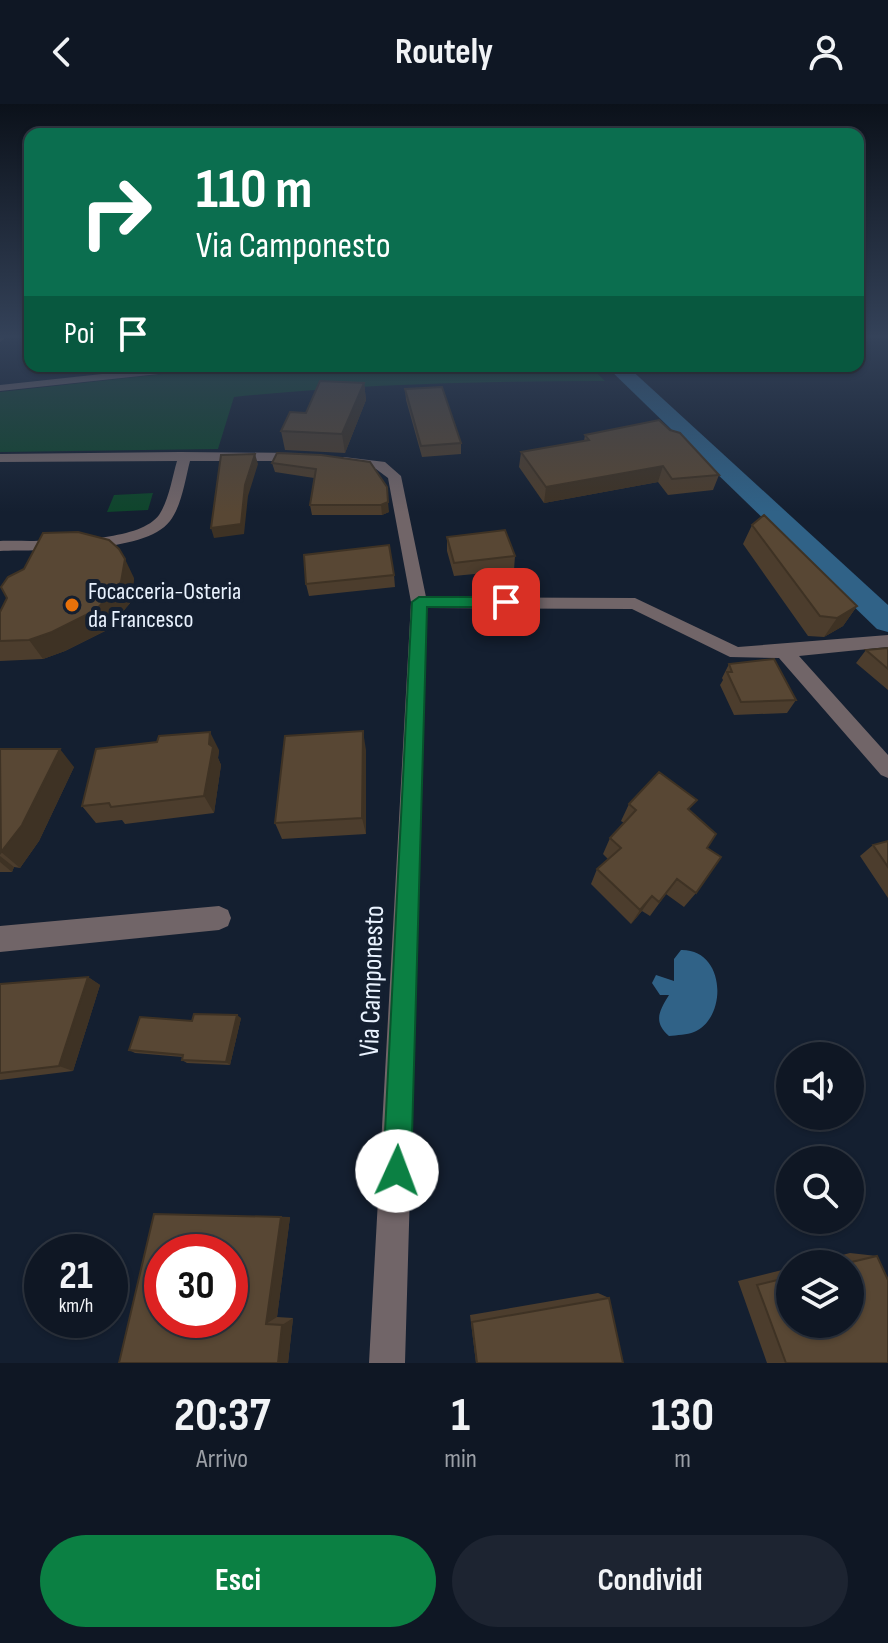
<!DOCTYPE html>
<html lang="it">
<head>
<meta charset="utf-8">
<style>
	:root { --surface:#0f1724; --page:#1d2431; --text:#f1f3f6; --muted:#9b9fa6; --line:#2f3641; --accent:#0b8043 }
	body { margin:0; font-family:"Sofia Sans Condensed",sans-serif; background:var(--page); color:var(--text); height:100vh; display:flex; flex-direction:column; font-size:30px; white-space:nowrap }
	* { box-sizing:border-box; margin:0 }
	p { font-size:26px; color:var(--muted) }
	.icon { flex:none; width:44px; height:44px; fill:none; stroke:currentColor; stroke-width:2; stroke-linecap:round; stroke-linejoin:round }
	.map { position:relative; height:1259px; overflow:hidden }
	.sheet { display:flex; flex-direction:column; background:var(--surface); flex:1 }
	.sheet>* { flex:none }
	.banner { position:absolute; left:24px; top:24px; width:840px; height:244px; border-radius:16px; box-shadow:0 2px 6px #0004,0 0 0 2px var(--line); background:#0b6e4f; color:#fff; overflow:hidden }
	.tools { position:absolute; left:776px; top:938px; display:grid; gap:16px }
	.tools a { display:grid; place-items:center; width:88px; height:88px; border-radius:50%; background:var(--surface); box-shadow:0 2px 6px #0004,0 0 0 2px var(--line); font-size:40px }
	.speed { position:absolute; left:24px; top:1130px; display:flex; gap:16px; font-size:40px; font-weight:700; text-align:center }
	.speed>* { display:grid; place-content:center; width:104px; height:104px; border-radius:50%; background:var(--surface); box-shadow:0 2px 6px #0004,0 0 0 2px var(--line); line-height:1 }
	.speed small { font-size:20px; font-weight:400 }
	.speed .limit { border:12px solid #d22; background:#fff; color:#111 }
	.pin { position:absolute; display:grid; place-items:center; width:68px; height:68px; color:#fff; margin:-34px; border-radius:16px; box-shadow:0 4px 12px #0006 }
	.me { position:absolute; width:88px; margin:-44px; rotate:2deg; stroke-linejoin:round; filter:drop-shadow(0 0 6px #0008) }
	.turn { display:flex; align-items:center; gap:28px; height:168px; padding:0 40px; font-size:36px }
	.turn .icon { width:104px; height:104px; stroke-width:2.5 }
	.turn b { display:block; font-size:56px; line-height:68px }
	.then { display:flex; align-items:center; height:76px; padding:0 40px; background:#0003; gap:16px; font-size:30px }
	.eta { display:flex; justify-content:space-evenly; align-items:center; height:136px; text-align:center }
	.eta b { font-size:48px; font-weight:700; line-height:56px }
	.action { display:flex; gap:16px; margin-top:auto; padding:16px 40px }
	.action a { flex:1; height:92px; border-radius:48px; background:var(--accent); color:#fff; font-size:32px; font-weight:700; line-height:92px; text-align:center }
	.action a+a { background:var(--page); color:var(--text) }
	header { display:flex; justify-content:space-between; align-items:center; height:104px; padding:0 40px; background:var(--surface); font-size:36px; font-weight:700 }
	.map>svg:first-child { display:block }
	.green { fill:#0f452c }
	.water { fill:#306287 }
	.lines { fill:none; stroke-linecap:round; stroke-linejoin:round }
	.canal { fill:#306287; fill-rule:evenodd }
	.street { fill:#716568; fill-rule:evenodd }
	.wall { fill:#4c3d2d }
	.shaded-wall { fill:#3e3224 }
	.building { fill:#584734; stroke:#3e3224; stroke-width:2; fill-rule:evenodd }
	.route { fill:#0b8043; stroke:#07532c; stroke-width:2 }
	.food-dot { fill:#e8710a; stroke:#141f30; stroke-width:3 }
	.labels { text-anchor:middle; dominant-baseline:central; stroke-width:8; stroke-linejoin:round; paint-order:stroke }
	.poi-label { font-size:24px; fill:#e9f2fe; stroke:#141f30; text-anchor:start }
	.near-street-label { font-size:28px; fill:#e9f2fe; stroke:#141f30 }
</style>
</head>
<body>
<header><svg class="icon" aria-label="back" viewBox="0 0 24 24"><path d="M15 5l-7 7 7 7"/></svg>Routely<svg class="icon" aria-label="person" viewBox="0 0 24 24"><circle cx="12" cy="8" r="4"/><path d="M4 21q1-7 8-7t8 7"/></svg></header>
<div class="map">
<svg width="888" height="1259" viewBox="0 0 888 1259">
	<rect width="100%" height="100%" fill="#141f30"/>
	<!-- green -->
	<path class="green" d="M 235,262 L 590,262 L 605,277 C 481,277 358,280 234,293 L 218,345 L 0,348 L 0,288 Z
		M 153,389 L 148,406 L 107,408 L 114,391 Z"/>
	<!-- water -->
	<path class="water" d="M 681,846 C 726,845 728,914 694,928 C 687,931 677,931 669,932 C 653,918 659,907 669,891 L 660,891 L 652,879 L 656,871 L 674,877 L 674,855 Z"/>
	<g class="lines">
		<!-- canal -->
		<path class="canal" d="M 606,262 L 627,262 L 888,501 L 888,528 L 877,525 Z"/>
		<!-- street -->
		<path class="street" d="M 0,232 L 7,232 L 0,238 Z
			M 176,262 L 211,262 L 206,265 L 0,287 L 0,281 Z
			M 180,348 L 300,349 L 307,353 L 300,357 L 190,357 C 185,376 182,401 170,417 C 144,451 41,445 0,447 L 0,437 C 36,436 136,442 159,411 C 169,396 172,374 177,357 L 0,358 L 0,350 Z
			M 344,353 L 385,358 L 401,372 L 426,493 L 635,494 L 738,543 L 888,531 L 888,543 L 799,552 L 888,651 L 888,674 L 881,671 L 779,554 L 730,553 L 632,505 L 427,504 L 405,1259 L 369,1259 L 411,498 L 388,374 L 376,365 L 339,360 L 337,357 Z
			M 219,802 L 228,806 L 231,814 L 228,822 L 219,826 L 0,848 L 0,822 Z"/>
	</g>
	<!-- wall -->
	<path class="wall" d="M 364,279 L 366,296 L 345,349 L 285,346 L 281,327 L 306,309 Z
		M 405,285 L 461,339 L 461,350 L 422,353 L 406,296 Z
		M 585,331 L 719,371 L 713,386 L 668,391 L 658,378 L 544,399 L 519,363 L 521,348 L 584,337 Z
		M 370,358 L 389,408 L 382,411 L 312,411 L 310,401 L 314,374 L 275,368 L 272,359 Z
		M 752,421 L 857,502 L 843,522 L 824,533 L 808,532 L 743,440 Z
		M 447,433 L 515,452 L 514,466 L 454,472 L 447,447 Z
		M 394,471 L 395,483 L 309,492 L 306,480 Z
		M 134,474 L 131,498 L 107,526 L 65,547 L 43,555 L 0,557 L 0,508 Z
		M 888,544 L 888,586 L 856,559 L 866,546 Z
		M 729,560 L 796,596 L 787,609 L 734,611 L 720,581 L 723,576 L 722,574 Z
		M 0,645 L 74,663 L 39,737 L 20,764 L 14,763 L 12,768 L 0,768 Z
		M 219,646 L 218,654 L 221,661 L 214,709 L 125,720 L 122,716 L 96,719 L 82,702 Z
		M 366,646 L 366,730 L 282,735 L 275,719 Z
		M 629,700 L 691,707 L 707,744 L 696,789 L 684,803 L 666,790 L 650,812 L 642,807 L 631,820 L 591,780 L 597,765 L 608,755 L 603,750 L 610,734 L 624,719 L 621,717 Z
		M 888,737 L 888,794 L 860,752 L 873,741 Z
		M 88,873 L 100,881 L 73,967 L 0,976 L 0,880 Z
		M 241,914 L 230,961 L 187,959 L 182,956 L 182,953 L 135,949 L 129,946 L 192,917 Z
		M 154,1110 L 290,1113 L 277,1213 L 293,1214 L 288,1259 Z
		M 850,1149 L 877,1152 L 888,1259 L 767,1259 L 738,1177 L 790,1164 L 790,1220 L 850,1160 L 807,1160 Z
		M 598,1189 L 609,1194 L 623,1259 L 476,1259 L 470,1211 Z"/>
	<!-- shaded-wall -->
	<path class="shaded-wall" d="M 364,279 L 366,296 L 345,349 L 342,330 Z
		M 255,350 L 258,360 L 248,392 L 244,430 L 214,434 L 211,424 Z
		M 663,362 L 658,378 L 544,399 L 546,383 Z
		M 388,398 L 389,408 L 382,411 L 381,401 Z
		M 125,455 L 134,474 L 131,498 L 107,526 L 65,547 L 43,555 L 29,536 Z
		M 857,502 L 843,522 L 824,533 L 837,514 Z
		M 363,627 L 366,646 L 366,730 L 362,714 Z
		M 210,628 L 219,646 L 218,654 L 221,661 L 214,709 L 204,692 Z
		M 60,645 L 74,663 L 39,737 L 20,764 L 1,748 Z
		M 0,752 L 14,763 L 12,768 L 0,758 Z
		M 652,792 L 642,807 L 631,820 L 640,806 Z
		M 88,873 L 100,881 L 73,967 L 59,962 Z
		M 237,911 L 241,914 L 230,961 L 226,958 Z
		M 281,1113 L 290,1113 L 277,1213 L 266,1220 Z
		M 293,1214 L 288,1259 L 278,1259 L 282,1221 Z"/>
	<!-- building -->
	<path class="building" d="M 320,277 L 364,279 L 342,330 L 281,327 L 290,308 L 306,309 Z
		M 442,283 L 461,339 L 421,342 L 405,285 Z
		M 659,316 L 670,326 L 680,329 L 719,371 L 672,375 L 663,362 L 546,383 L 521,348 L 589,336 L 585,331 Z
		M 277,349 L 321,351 L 370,358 L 387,383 L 388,398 L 381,401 L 310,401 L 316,365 L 272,359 Z
		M 255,350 L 245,381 L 241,420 L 211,424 L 221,351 Z
		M 764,411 L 857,502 L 837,514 L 820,512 L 752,421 Z
		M 505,426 L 515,452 L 454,459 L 447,433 Z
		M 78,428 L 109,436 L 119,445 L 125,455 L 121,478 L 96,506 L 52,528 L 29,536 L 0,537 L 0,508 L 7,494 L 1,483 L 8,473 L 24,465 L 43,429 Z
		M 389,441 L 394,471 L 306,480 L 304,451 Z
		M 888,544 L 888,565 L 866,546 Z
		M 774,555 L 796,596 L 741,598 L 727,568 L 732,568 L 729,560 Z
		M 363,627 L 362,714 L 275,719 L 285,632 Z
		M 210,628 L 209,640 L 213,643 L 204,692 L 111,703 L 109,699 L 82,702 L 96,645 L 157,638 L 159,632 Z
		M 0,645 L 60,645 L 22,721 L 1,748 Z
		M 659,668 L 697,696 L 688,705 L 716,730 L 707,744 L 721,753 L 696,789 L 677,775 L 659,798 L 652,792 L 640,806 L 597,765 L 621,744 L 610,734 L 636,706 L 629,700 Z
		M 888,737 L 888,763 L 873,741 Z
		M 88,873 L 59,962 L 0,969 L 0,880 Z
		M 194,910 L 237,911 L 226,958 L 182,956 L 183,951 L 129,946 L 140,913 L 192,917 Z
		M 154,1110 L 281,1113 L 266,1220 L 282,1221 L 278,1259 L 119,1259 ZM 162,1148 L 230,1148 L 230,1216 L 162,1216 Z
		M 877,1152 L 888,1176 L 888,1259 L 786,1259 L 757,1181 L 790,1173 L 790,1220 L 850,1220 L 850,1160 L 843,1160 Z
		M 609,1194 L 623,1259 L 477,1259 L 472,1218 Z"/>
	<!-- sky -->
	<linearGradient id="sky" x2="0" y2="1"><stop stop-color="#0b111a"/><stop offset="0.57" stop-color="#344259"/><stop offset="1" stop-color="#344259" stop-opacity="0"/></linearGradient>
	<rect width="888" height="408" fill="url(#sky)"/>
	<!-- route -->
	<path class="route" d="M 419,493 L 506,493 L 513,498 L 506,503 L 427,503 L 411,1067 L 407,1077 L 397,1081 L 387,1077 L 383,1067 L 412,498 Z"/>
	<!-- markers -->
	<circle class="food-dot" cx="72" cy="501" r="8"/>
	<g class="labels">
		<!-- poi labels -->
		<g class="poi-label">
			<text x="88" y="487">Focacceria-Osteria<tspan x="88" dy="28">da Francesco</tspan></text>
		</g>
		<!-- near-street labels -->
		<g class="near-street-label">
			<text transform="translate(372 877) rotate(-88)">Via Camponesto</text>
		</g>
	</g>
</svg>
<div class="tools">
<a><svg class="icon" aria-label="sound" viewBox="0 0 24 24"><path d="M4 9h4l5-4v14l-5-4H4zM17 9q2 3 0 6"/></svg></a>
<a><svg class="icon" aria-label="search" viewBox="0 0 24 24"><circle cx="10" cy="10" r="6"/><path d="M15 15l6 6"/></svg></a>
<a><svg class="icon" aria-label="layers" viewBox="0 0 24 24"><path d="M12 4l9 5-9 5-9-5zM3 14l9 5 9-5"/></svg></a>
</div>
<div class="speed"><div>21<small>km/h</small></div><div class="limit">30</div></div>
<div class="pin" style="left:506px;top:498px;background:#d93025"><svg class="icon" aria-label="arrive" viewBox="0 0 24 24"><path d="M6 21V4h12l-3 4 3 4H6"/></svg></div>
<svg class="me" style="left:397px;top:1067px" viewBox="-20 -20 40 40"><circle r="19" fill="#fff"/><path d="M0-13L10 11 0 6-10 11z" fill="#0b8043"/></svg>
<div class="banner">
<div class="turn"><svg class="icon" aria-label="right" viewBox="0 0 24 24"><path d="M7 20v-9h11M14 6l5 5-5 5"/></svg><div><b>110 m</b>Via Camponesto</div></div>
<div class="then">Poi<svg class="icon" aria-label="arrive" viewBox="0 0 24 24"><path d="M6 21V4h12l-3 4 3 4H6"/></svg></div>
</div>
</div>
<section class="sheet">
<div class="eta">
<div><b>20:37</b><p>Arrivo</p></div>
<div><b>1</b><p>min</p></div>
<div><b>130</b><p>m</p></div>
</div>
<div class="action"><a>Esci</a><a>Condividi</a></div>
</section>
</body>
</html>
